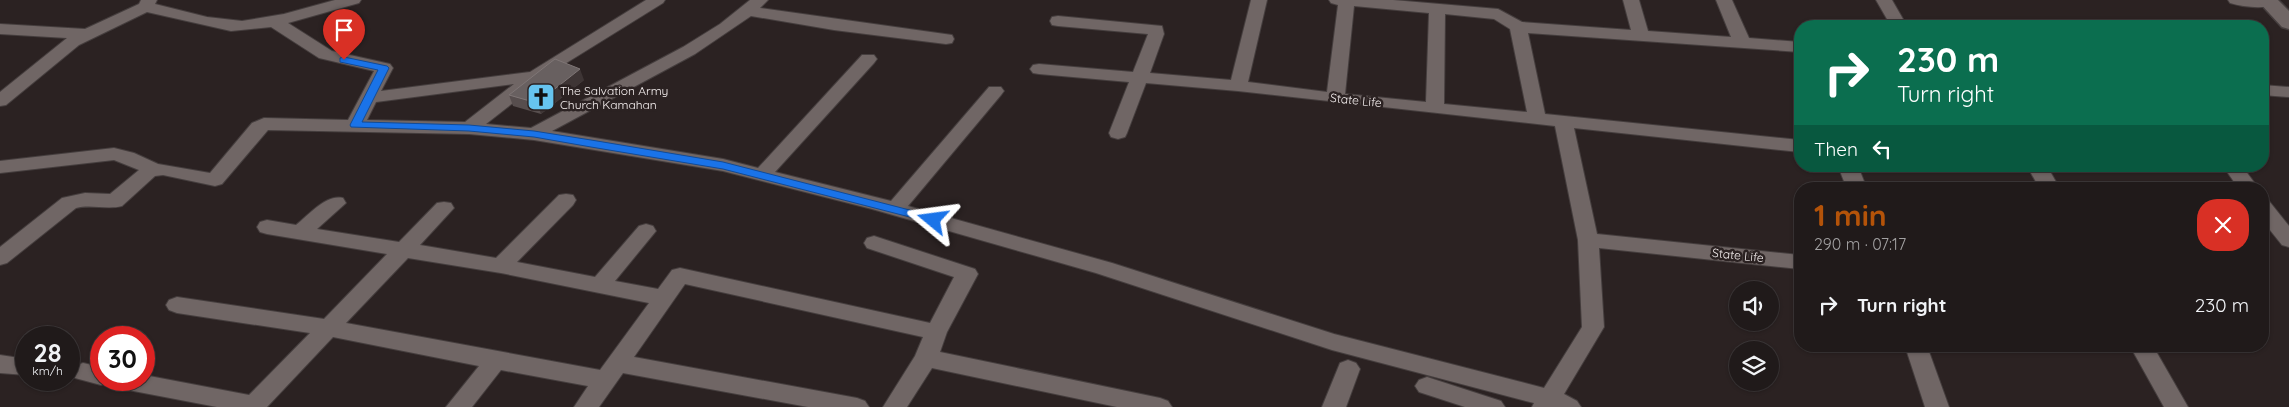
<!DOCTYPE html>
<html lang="en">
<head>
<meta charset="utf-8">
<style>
	:root { --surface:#201a1a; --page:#282323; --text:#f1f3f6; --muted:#a2a1a2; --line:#3d3839; --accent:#b45309 }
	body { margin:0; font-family:Quicksand,sans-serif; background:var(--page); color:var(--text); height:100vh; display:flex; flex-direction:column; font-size:19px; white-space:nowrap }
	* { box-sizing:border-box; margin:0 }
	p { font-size:16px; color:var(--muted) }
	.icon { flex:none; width:28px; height:28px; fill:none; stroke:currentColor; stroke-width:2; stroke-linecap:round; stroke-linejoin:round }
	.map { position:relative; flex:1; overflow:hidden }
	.sheet { position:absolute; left:1794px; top:182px; width:475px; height:170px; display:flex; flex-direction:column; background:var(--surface); border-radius:20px; box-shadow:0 1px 4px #0004,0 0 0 1px var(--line) }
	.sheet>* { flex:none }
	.guide { position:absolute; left:1794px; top:20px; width:475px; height:152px; border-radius:20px; box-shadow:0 1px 4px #0004,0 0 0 1px var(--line); background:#0b6e4f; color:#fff; overflow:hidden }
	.tools { position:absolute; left:1729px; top:281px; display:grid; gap:10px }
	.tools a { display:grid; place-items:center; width:50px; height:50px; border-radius:50%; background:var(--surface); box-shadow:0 1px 4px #0004,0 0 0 1px var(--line); font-size:25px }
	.speed { position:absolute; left:15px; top:326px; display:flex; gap:10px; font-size:25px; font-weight:700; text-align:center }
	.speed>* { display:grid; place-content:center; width:65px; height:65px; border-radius:50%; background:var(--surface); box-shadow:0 1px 4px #0004,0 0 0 1px var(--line); line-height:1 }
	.speed small { font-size:12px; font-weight:400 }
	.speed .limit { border:8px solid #d22; background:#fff; color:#111 }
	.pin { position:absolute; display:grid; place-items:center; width:42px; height:42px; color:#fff; margin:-51px -21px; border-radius:50% 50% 50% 0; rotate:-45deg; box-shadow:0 0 5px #0007 }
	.pin .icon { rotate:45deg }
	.me { position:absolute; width:55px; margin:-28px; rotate:286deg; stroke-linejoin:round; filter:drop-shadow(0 0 4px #0008) }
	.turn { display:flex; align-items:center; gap:18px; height:105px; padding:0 20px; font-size:22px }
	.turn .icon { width:65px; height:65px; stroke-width:2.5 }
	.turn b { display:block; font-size:35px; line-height:42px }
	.then { display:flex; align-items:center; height:48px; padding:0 20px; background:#0003; gap:10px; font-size:19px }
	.round { display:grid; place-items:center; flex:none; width:52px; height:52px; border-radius:20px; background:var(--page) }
	.overview { display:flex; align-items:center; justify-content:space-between; height:85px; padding:0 20px }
	h1 { font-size:30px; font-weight:700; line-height:38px; color:var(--accent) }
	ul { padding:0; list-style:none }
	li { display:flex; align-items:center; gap:15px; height:75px; padding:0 20px }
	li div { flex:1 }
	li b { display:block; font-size:19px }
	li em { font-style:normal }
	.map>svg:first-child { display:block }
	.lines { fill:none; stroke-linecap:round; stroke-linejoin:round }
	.minor-casing { stroke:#453e3e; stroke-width:2 }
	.tertiary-casing { stroke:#453e3e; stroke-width:3 }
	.minor { fill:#706665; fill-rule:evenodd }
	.tertiary { fill:#706665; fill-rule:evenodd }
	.wall { fill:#574e4e }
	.shaded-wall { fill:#3e3535 }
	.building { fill:#686060; stroke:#7f7676 }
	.route { fill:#1a73e8; stroke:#114b97 }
	.labels { text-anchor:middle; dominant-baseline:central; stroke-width:5; stroke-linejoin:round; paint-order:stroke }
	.poi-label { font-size:12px; fill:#f7f1f1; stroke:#2b2222; text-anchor:start }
	.street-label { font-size:12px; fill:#f7f1f1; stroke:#2b2222 }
</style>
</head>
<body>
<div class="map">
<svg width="2289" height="407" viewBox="0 0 2289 407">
	<rect width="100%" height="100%" fill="#2b2222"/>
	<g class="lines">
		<defs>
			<path id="minor" d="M 141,0 L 157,0 L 155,4 L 207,17 L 242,21 L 284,14 L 335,0 L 361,0 L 359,3 L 288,23 L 332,51 L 390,64 L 393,68 L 381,91 L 530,72 L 646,0 L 665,0 L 663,3 L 555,70 L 486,124 L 531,128 L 683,47 L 720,24 L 750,0 L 768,0 L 760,8 L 952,35 L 954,39 L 952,43 L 946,44 L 834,30 L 751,16 L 695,54 L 552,131 L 723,159 L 758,168 L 862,55 L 874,55 L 877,59 L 874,63 L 775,172 L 891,201 L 989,87 L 1001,87 L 1004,91 L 1001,95 L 908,206 L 1112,263 L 1334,334 L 1544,388 L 1582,327 L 1578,240 L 1555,126 L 1238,91 L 1146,83 L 1127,133 L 1125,137 L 1118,139 L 1111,137 L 1109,133 L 1129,82 L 1039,74 L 1033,73 L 1030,69 L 1033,65 L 1039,64 L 1133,72 L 1148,34 L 1058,26 L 1052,25 L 1050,21 L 1052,17 L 1058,16 L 1162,26 L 1164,34 L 1150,73 L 1231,80 L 1251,0 L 1267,0 L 1248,82 L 1327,92 L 1338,5 L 1331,3 L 1329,0 L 1393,0 L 1498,9 L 1522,22 L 1631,30 L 1623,0 L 1639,0 L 1648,31 L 1731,37 L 1716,0 L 1732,0 L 1749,38 L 1800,42 L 1800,52 L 1528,33 L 1545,114 L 1800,140 L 1800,152 L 1574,128 L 1597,234 L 1800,255 L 1800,269 L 1599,248 L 1604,327 L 1564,394 L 1577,401 L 1581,407 L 1532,407 L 1534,403 L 1332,350 L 1096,273 L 872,209 L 723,171 L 534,140 L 469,134 L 268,130 L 222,184 L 215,186 L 163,175 L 155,176 L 122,206 C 107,210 91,204 76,208 L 7,263 L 0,265 L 0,247 L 62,198 L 85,193 L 110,194 L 139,170 L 114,160 L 0,173 L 0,161 L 114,148 L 134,153 L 158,164 L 210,173 L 252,123 L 264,118 L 348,120 L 374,71 L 319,58 L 271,27 L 231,31 L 147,12 L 79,45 L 6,105 L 0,106 L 0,92 L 67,38 L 0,34 L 0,24 L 85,29 L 139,4 ZM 1354,6 L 1429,13 L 1426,102 L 1345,94 ZM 1445,14 L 1494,19 L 1510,29 L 1527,112 L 1444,104 ZM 514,84 L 465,122 L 367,120 L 376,102 Z
				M 1876,0 L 1892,0 L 1907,26 L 1891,26 Z
				M 2228,0 L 2276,0 L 2277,2 L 2275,5 C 2262,9 2243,7 2230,3 Z
				M 2262,85 L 2289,87 L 2289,97 L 2262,95 Z
				M 1838,166 L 1858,166 L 1867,189 L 1847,189 Z
				M 2027,166 L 2047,166 L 2060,189 L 2040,189 Z
				M 2223,166 L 2242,166 L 2259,189 L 2239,189 Z
				M 566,194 L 573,195 L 576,200 L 573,205 L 517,262 L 595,277 L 639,226 L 646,224 L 653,226 L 656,231 L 615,281 L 658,289 L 672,270 L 680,268 L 930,323 L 954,277 L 867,248 L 864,243 L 867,238 L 874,236 L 975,269 L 978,274 L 947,332 L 940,352 L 1160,398 L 1168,401 L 1172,407 L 1117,407 L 932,368 L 907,407 L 883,407 L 915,356 L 923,337 L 685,284 L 634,357 L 857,398 L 865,401 L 869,407 L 808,407 L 623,373 L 599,407 L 574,407 L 588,386 L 501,370 L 472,407 L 446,407 L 479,366 L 333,337 L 267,407 L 217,407 L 123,389 L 115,386 L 111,380 L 144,380 L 144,375 L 249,395 L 310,333 L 177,313 L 169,310 L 166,305 L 169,300 L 177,297 L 324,319 L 387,254 L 267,234 L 260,232 L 257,227 L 260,222 L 267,220 L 296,225 C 309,215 326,194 343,198 L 346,203 L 317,229 L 399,242 L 437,203 L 444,202 L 451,203 L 454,208 L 420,245 L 496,258 L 559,195 ZM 408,258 L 501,273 L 649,303 L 600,370 L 346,323 Z
				M 2262,200 L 2269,201 L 2289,226 L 2289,247 L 2282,245 L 2262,220 Z
				M 1905,346 L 1927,346 L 1949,407 L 1925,407 Z
				M 2130,346 L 2153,346 L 2188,407 L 2164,407 Z
				M 0,355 L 26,359 L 26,375 L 0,373 Z
				M 1348,360 L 1356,363 L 1360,369 L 1346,407 L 1322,407 L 1340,363 Z
				M 83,363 L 101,367 L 101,380 L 110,380 L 109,382 L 101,385 L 75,378 L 71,372 L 75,366 Z
				M 1427,377 L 1501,401 L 1505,407 L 1465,407 L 1419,392 L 1415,386 L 1419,380 Z"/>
			<path id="tertiary" d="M 2257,0 L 2278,0 L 2289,11 L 2289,29 L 2282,27 Z"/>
		</defs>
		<!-- minor casing -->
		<use href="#minor" class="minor-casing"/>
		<!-- tertiary casing -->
		<use href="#tertiary" class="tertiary-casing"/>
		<!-- minor -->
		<use href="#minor" class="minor"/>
		<!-- tertiary -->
		<use href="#tertiary" class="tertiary"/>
	</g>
	<!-- wall -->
	<path class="wall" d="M 584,80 L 541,114 L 513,106 L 509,95 Z"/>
	<!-- shaded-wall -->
	<path class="shaded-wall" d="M 580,69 L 584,80 L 541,114 L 537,103 Z"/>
	<!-- building -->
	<path class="building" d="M 555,59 L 580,69 L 537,103 L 509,95 L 551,62 Z"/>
	<!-- route -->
	<path class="route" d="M 344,57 L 387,66 L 389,68 L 362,122 L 469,125 L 534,131 L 591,140 L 723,162 L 933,216 L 939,220 L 933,223 L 723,169 L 591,147 L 534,137 L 469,131 L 351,127 L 350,125 L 378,70 L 340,62 L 340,58 Z"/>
	<!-- icons -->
	<defs>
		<symbol id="church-square" viewBox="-11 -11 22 22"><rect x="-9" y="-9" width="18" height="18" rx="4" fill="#66c4ef" stroke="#2b2222"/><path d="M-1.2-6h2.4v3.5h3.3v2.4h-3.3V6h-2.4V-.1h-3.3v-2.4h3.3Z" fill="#111"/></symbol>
	</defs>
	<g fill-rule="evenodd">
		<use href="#church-square" x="525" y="81" width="32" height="32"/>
	</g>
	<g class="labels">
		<!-- poi labels -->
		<g class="poi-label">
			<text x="560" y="90">The Salvation Army<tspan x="560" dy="14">Church Kamahan</tspan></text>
		</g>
		<!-- street labels -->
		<g class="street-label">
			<text transform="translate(1356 100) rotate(6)">State Life</text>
			<text transform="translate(1738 255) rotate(6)">State Life</text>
		</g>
	</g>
</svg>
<div class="tools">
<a><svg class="icon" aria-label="sound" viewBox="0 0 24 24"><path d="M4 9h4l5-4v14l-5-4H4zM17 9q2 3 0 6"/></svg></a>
<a><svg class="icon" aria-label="layers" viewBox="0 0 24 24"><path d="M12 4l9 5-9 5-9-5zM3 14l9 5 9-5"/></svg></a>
</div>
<div class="speed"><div>28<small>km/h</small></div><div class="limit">30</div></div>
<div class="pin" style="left:344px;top:60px;background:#d93025"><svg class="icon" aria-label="arrive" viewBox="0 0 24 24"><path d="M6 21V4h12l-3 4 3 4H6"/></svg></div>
<svg class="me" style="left:933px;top:220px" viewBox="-20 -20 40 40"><path d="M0-17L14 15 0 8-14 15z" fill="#1a73e8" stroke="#fff" stroke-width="4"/></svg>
<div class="guide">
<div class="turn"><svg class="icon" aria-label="right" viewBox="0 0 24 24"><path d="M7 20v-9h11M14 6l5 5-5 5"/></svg><div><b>230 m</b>Turn right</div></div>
<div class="then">Then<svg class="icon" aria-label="left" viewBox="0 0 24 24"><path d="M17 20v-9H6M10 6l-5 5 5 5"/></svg></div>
</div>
<section class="sheet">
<div class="overview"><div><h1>1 min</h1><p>290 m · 07:17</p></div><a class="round" style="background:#d93025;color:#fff"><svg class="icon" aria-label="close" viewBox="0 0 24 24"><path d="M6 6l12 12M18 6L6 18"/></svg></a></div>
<ul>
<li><svg class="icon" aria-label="right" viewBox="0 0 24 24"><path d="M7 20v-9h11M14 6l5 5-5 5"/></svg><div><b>Turn right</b></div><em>230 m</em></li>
</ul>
</section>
</div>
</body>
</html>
